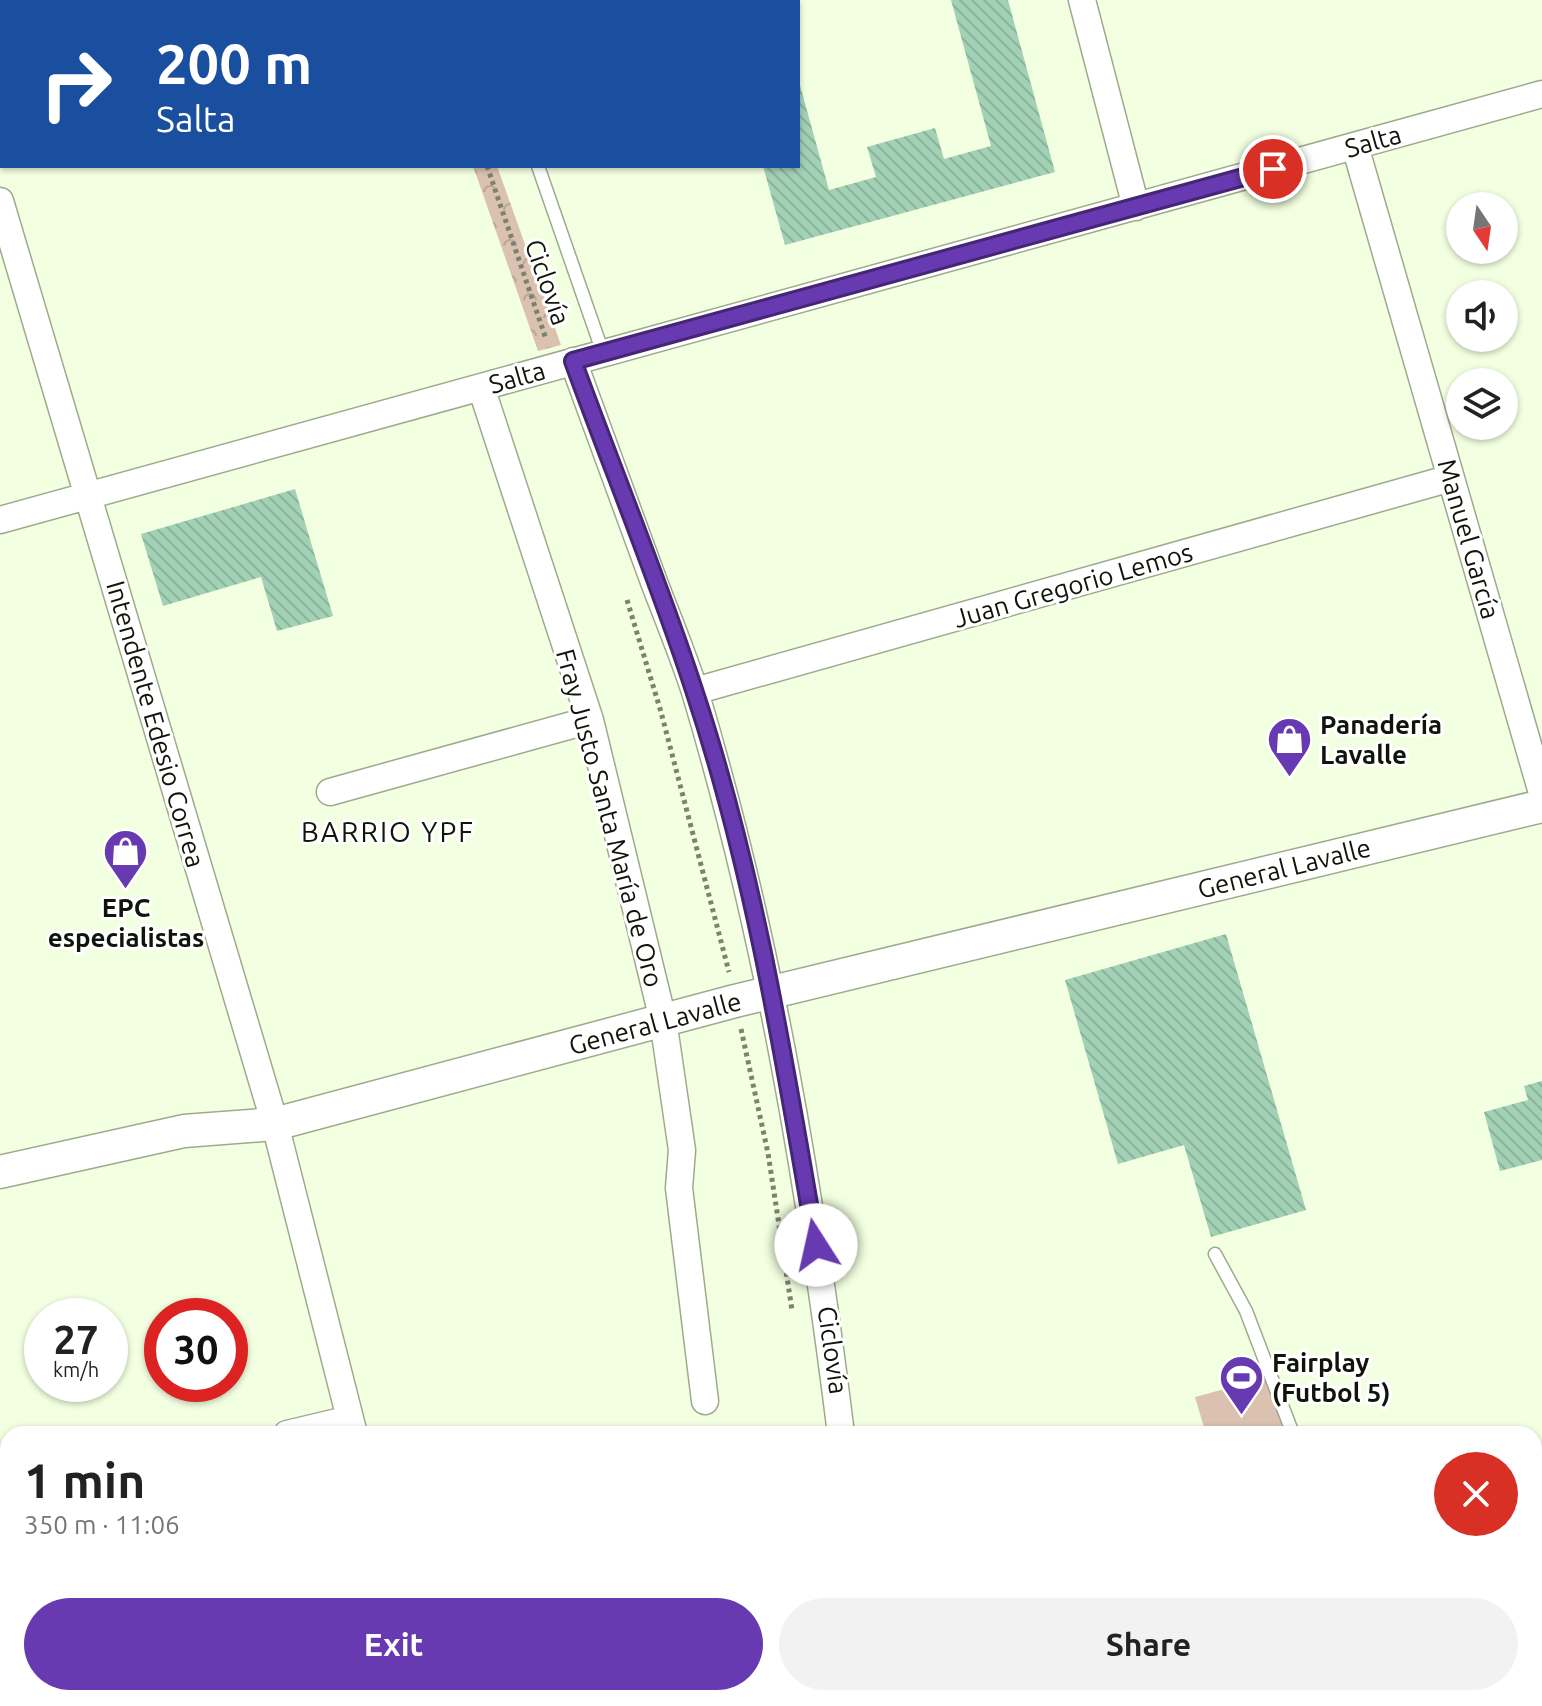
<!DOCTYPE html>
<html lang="en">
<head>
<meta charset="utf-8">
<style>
	:root { --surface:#fff; --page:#f2f2f2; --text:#222; --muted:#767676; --accent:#683ab1 }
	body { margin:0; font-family:Ubuntu,sans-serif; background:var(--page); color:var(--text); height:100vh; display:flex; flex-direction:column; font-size:30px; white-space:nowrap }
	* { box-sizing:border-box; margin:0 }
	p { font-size:26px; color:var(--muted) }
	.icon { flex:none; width:44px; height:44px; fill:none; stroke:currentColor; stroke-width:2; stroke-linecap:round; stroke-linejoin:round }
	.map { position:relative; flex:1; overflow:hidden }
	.details { position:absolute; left:0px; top:1426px; width:1542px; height:280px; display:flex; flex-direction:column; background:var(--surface); border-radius:24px 24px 0 0; box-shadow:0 2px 6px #0004 }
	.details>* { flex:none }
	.top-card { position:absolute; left:0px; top:0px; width:800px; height:168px; box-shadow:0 2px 6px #0004; background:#1a4fa0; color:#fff; overflow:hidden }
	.needle { width:52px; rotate:167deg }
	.buttons { position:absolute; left:1446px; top:192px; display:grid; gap:16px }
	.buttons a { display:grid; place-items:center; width:72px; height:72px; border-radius:50%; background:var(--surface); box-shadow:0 2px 6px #0004; font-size:40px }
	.speed { position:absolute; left:24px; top:1298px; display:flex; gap:16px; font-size:40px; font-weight:700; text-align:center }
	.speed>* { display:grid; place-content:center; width:104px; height:104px; border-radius:50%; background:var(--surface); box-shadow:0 2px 6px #0004; line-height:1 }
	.speed small { font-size:20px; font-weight:400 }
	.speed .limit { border:12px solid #d22; background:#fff; color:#111 }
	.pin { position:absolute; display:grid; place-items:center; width:68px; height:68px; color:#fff; margin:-34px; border:4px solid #fff; border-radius:50%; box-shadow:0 2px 8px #0007 }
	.me { position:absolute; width:88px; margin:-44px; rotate:350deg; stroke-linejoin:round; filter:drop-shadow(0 0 6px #0008) }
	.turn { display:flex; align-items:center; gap:28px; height:168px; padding:0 24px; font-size:36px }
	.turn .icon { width:104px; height:104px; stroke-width:2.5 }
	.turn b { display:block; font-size:56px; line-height:68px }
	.round { display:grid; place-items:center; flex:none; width:84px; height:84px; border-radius:42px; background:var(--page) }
	.head { display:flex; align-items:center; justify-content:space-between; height:136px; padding:0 24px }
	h1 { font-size:48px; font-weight:600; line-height:60px }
	.action { display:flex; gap:16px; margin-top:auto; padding:16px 24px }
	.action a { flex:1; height:92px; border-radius:48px; background:var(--accent); color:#fff; font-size:32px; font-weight:600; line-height:92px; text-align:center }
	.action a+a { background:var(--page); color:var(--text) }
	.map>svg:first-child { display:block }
	.park { fill:url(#park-crowns) }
	.pitch { fill:#dbc2b0 }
	.building { fill:url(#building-back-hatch) }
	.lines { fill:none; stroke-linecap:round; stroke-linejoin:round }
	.service-casing { stroke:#9eaa8d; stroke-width:15 }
	.minor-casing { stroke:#9eaa8d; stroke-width:29 }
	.tertiary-casing { stroke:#9eaa8d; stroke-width:35 }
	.secondary-casing { stroke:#9eaa8d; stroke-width:39 }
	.path { stroke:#7b836f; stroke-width:5; stroke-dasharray:4 4; stroke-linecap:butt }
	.service { stroke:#fff; stroke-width:12 }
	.minor { stroke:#fff; stroke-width:26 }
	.tertiary { stroke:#fff; stroke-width:32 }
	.secondary { stroke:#fff; stroke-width:36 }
	.route-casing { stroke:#442673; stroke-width:20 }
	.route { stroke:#683ab1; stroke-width:14 }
	.labels { text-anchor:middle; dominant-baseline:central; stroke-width:6; stroke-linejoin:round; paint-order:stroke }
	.street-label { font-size:26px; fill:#10140a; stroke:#fff }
	.poi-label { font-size:26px; font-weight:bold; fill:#10140a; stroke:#fff; text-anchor:start }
	.neighbourhood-label { font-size:28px; letter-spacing:2px; fill:#10140a; stroke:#fff }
</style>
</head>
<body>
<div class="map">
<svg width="1542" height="1706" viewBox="0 0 1542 1706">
	<defs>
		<pattern id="park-crowns" width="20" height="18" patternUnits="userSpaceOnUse" patternTransform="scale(2)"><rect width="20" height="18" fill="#dbc2b0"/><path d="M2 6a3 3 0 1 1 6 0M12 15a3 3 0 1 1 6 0" fill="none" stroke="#bba696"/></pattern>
		<pattern id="building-back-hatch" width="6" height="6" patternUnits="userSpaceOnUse" patternTransform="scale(2)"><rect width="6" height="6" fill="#a2d1b6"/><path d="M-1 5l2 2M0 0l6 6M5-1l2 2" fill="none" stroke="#8ab39b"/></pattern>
	</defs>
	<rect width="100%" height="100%" fill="#f2ffe0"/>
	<!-- park -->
	<path class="park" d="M 473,166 L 497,166 L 561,345 L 538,351 Z"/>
	<!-- pitch -->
	<path class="pitch" d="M 1269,1377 L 1286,1434 L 1206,1434 L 1195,1397 Z"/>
	<!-- building -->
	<path class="building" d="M 951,0 L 1008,0 L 1055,172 L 785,245 L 763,166 L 798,166 L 798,78 L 829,190 L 876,177 L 867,147 L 935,128 L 944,159 L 991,146 Z
		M 295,489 L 333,616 L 277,631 L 261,577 L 163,606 L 141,534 Z
		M 1226,934 L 1306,1210 L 1211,1237 L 1184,1145 L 1118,1164 L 1065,980 Z
		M 1542,1081 L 1542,1160 L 1500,1171 L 1484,1112 L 1528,1100 L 1524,1086 Z"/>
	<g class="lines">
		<defs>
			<path id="service" d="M 473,0 L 474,2
				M 538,166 L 603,353
				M 1215,1254 L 1246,1311 L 1293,1434"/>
			<path id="minor" d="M 1082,0 L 1136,207
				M 0,85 L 2,85
				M 1355,146 L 1542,793
				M 0,201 L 275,1124 L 354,1434
				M 573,361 C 600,435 627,508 654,582 C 668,619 684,657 696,695 C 768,936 810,1184 841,1434
				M 481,387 L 590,720 L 663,1020 L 682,1150 L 679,1188 L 705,1401
				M 0,520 L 1542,94
				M 695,691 L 1451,478
				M 330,792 L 590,720
				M 287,1434 L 350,1419
				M 0,1503 L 8,1501
				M 596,1698 L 597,1706
				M 870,1698 L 870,1706
				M 1110,1698 L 1110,1706"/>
			<path id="tertiary" d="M 0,1172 L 184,1131 L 275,1124 L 735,1001 L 1542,806"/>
			<path id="secondary" d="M 1534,1520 L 1542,1518
				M 793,1706 L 823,1698"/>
		</defs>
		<!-- service casing -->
		<use href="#service" class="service-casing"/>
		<!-- minor casing -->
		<use href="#minor" class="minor-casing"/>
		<!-- tertiary casing -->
		<use href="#tertiary" class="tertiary-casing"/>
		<!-- secondary casing -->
		<use href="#secondary" class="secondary-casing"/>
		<!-- path -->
		<path class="path" d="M 427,0 L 428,2
			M 487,166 L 546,339
			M 627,600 L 661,712 L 729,972
			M 741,1029 L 768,1153 L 792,1310"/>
		<!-- service -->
		<use href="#service" class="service"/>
		<!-- minor -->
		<use href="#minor" class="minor"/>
		<!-- tertiary -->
		<use href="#tertiary" class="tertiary"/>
		<!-- secondary -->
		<use href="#secondary" class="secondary"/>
	</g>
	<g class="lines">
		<defs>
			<path id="route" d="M 816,1245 C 784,1059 754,870 694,690 C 658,579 613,471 573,361 L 1273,169"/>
		</defs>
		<!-- route casing -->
		<use href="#route" class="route-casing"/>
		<!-- route -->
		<use href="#route" class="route"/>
	</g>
	<!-- icons -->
	<defs>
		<symbol id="shop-pin" viewBox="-11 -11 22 30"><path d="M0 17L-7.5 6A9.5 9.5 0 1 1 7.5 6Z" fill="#683ab1" stroke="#fff"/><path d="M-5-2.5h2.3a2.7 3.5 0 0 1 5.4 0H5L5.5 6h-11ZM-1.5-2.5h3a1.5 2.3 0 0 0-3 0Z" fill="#fff"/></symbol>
		<symbol id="stadium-pin" viewBox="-11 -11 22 30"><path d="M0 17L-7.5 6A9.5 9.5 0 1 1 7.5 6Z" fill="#683ab1" stroke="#fff"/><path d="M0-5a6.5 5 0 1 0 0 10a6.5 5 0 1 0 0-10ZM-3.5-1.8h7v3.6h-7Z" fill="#fff"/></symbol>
	</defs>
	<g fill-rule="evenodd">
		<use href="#shop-pin" x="1264" y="714" width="51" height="69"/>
		<use href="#shop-pin" x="100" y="826" width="51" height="69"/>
		<use href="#stadium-pin" x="1216" y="1352" width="51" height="69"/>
	</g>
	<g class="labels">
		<!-- street labels -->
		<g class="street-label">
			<text transform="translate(1373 141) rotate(-16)">Salta</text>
			<text transform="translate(548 282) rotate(71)">Ciclovía</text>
			<text transform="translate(517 377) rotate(-16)">Salta</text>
			<text transform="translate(1469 539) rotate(74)">Manuel García</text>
			<text transform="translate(1073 585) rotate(-16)">Juan Gregorio Lemos</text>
			<text transform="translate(156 724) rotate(74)">Intendente Edesio Correa</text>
			<text transform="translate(610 818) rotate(75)">Fray Justo Santa María de Oro</text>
			<text transform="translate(1284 868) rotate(-14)">General Lavalle</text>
			<text transform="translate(655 1023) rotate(-15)">General Lavalle</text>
			<text transform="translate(833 1350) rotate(82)">Ciclovía</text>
		</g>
		<!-- poi labels -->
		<g class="poi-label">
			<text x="1320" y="724">Panadería<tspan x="1320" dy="30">Lavalle</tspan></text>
			<text x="126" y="907" text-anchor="middle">EPC<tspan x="126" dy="30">especialistas</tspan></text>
			<text x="1272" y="1362">Fairplay<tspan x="1272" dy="30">(Futbol 5)</tspan></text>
		</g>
		<!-- neighbourhood labels -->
		<g class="neighbourhood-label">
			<text x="388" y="831">BARRIO YPF</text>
		</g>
	</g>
</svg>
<div class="buttons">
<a><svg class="needle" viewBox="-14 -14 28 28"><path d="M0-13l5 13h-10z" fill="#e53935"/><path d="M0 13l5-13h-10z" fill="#767676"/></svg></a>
<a><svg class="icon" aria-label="sound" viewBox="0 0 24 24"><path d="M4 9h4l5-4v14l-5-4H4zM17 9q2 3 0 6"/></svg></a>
<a><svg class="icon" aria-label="layers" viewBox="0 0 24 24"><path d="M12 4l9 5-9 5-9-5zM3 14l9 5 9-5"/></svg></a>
</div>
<div class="speed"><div>27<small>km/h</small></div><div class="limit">30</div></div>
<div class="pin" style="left:1273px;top:169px;background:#d93025"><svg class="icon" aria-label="arrive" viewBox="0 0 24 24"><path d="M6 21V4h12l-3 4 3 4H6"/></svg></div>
<svg class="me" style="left:816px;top:1245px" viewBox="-20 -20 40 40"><circle r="19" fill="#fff"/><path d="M0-13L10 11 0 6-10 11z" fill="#683ab1"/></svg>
<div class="top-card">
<div class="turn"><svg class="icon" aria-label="right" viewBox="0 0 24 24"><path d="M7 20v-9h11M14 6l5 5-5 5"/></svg><div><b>200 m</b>Salta</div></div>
</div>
<section class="details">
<div class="head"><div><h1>1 min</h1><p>350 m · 11:06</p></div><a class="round" style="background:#d93025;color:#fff"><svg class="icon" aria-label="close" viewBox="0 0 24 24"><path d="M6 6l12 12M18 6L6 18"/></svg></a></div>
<div class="action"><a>Exit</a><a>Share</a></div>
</section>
</div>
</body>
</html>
